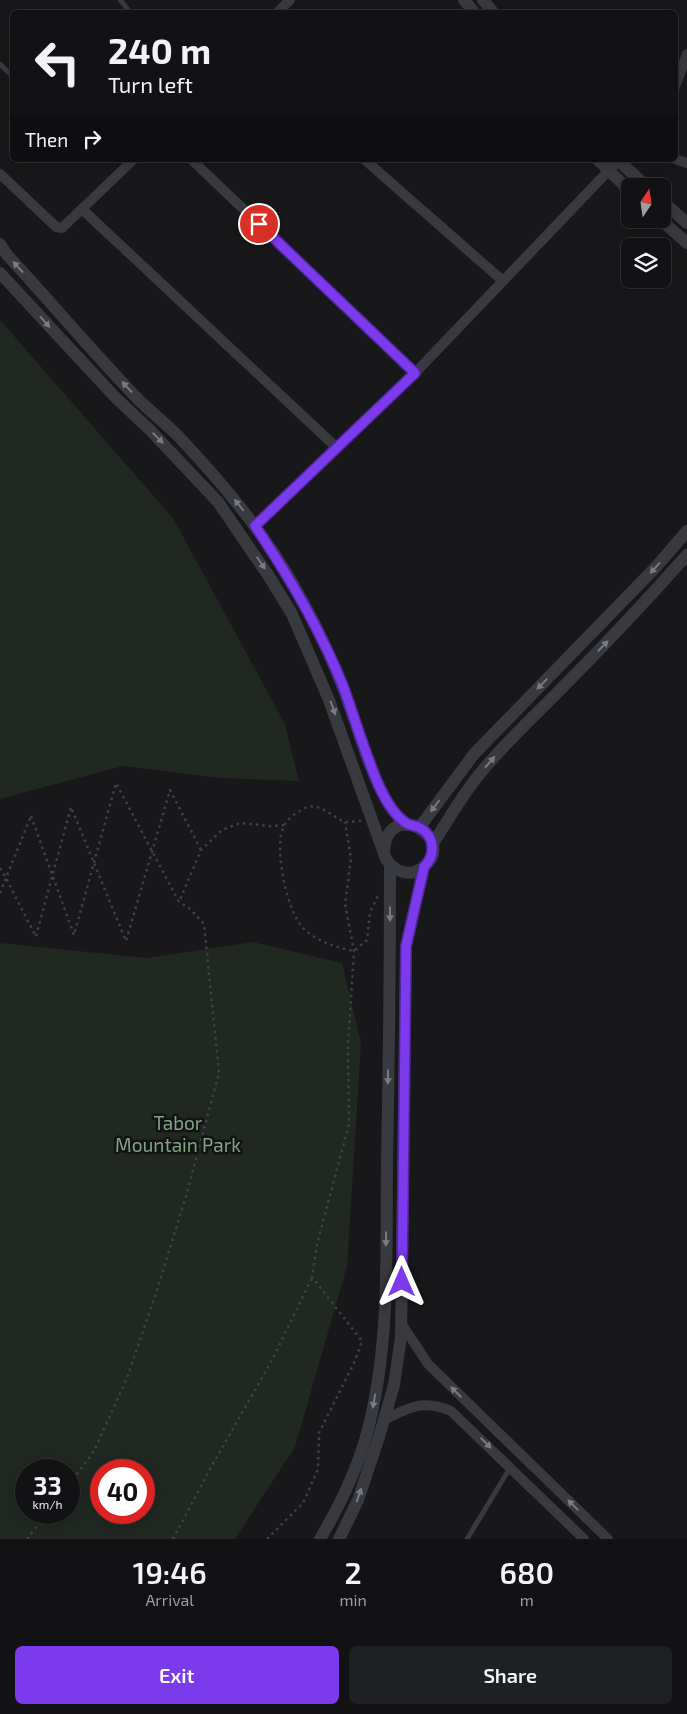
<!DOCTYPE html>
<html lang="en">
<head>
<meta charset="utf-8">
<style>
	:root { --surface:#121214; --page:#1f2022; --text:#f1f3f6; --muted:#9c9ea0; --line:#313234; --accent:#7c3aed }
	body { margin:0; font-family:"Exo 2",sans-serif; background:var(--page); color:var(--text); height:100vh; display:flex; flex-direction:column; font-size:19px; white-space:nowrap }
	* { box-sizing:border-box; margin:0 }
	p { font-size:16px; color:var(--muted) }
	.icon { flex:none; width:28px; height:28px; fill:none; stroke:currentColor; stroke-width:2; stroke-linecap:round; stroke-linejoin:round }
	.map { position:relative; height:1539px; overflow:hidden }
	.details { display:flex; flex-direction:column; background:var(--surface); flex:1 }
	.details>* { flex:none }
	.guide { position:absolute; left:10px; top:10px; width:668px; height:152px; border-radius:8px; box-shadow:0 2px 12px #0003,0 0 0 1px var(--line); background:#121214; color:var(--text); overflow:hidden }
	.needle { width:32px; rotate:13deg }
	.tools { position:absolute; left:621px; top:178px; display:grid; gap:10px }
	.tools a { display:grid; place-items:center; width:50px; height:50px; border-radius:8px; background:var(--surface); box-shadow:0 2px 12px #0003,0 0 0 1px var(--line); font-size:25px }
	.speed { position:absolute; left:15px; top:1459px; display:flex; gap:10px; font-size:25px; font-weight:700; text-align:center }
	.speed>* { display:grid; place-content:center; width:65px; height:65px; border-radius:50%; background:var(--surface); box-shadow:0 2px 12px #0003,0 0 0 1px var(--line); line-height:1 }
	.speed small { font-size:12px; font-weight:400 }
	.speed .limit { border:8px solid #d22; background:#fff; color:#111 }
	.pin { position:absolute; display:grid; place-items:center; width:42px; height:42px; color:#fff; margin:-21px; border:2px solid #fff; border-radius:50%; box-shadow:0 1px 5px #0007 }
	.me { position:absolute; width:55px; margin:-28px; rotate:0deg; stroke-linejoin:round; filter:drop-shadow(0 0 4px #0008) }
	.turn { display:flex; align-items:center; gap:18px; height:105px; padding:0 15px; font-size:22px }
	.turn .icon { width:65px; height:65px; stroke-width:2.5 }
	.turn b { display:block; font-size:35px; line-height:42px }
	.then { display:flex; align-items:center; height:48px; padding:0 15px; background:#0003; gap:10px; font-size:19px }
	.eta { display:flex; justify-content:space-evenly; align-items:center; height:85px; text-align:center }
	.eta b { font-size:30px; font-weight:600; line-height:35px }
	.action { display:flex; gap:10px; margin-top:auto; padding:10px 15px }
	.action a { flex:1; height:58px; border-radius:8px; background:var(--accent); color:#fff; font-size:20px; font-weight:600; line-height:58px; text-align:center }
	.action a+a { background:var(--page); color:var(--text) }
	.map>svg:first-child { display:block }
	.green { fill:#202821; fill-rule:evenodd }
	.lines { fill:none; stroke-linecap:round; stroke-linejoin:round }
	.path { stroke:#3f4146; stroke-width:2.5; stroke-dasharray:2.5 4; stroke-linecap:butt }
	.service { stroke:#393a3f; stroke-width:5 }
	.minor { stroke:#393a3f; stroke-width:10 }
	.tertiary { stroke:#393a3f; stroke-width:12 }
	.oneway { fill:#787b83 }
	.route-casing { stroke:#51269a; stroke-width:12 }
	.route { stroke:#7c3aed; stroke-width:9 }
	.labels { text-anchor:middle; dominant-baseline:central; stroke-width:5; stroke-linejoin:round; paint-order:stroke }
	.park-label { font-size:19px; fill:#82a482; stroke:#131315 }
</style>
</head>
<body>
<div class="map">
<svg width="687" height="1539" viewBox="0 0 687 1539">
	<rect width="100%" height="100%" fill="#18181a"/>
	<!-- green -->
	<path class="green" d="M 0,320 L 173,518 L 285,724 L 299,781 L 220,778 L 123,766 L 0,799 Z
		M 253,942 L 342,963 L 361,1043 L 347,1266 L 295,1447 L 235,1539 L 0,1539 L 0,943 L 147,958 ZM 26,1470 L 69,1470 L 69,1512 L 26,1512 ZM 101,1470 L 144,1470 L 144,1512 L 101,1512 Z"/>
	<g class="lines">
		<!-- path -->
		<path class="path" d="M 31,816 L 74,935 L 116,783 L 179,902 L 201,850 L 222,830 L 240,823 L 270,826 L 284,825
			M 361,821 C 357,821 351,822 346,822 C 335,820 322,803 308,807 C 300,809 287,819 284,826 C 273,846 287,912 303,928 C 318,942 335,947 354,951 L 367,940 L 370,912 L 378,896
			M 0,868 L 6,878 L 35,935
			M 0,893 L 31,816
			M 36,936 L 71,807 L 126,941 L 170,790 L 201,850
			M 69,1485 L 94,1451 L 127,1378 L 157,1290 L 186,1196 L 219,1073 L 204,924 L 189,908 L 179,902
			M 27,1539 L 48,1512
			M 173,1539 L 210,1469 L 271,1362 L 312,1278
			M 267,1539 L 303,1503 L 318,1469 L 319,1433 L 355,1361 L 362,1341 L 312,1277 L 317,1244 L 349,1124 L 348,1046 L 354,951 L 345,904 L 351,858 L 345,822"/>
		<!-- service -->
		<path class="service" d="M 120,0 L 130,12
			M 0,64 L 12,76
			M 467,1539 L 510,1468"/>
		<!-- minor -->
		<path class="minor" d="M 278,12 L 290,0
			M 675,87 L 687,54
			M 675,159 L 687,163
			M 192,160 L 415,373
			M 365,160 L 503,281
			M 0,174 L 53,224 L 56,227 L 62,228 L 133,160
			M 83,210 L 337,448
			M 255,525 L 415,373 L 614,165
			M 401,1323 L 428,1364 L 608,1539
			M 384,1420 C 409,1407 424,1399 451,1411 L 584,1539"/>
		<!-- tertiary -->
		<path class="tertiary" d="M 464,0 L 474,12
			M 483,0 L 493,12
			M 598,160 L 630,191
			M 618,160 L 646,186
			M 662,201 L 687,223
			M 660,219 L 687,243
			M 0,244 L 8,256 C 52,303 93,353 138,399 C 151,412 166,424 179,437 C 214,474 247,512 275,555 C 301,595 324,640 342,685 C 358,726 368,771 391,808 C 395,814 402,819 407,825
			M 0,273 L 115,397 L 150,430 L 218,502 L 270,578 L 292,614 L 329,700 L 386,859 C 394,871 409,878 422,868 C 461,841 388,795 384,851
			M 419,828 L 474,754 L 655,568 L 687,531
			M 432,845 C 447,822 461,797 478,776 C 502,746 530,720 557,693 C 602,648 645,602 687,555
			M 320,1539 C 342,1502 362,1459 371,1417 C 390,1334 386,1246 387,1161 C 389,1062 390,964 390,865
			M 339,1539 L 358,1500 L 378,1440 L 394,1385 L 401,1337 L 406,946 L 424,867"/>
	</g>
	<!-- one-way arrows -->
	<defs><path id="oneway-solid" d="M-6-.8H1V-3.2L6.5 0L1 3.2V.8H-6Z" transform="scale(1.25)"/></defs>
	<g class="oneway">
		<use href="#oneway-solid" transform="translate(18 267) rotate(-133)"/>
		<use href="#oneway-solid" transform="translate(45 322) rotate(48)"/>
		<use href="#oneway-solid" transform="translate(127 387) rotate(-133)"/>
		<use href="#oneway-solid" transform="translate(158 438) rotate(45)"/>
		<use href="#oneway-solid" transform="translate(239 505) rotate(-129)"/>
		<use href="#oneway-solid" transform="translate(261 563) rotate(56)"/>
		<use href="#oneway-solid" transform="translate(655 568) rotate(132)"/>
		<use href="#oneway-solid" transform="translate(603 646) rotate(-46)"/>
		<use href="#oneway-solid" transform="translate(542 684) rotate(135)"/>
		<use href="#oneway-solid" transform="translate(333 708) rotate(70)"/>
		<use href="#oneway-solid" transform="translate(490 762) rotate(-49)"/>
		<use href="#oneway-solid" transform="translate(435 806) rotate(127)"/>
		<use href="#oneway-solid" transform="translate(390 914) rotate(90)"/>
		<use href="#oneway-solid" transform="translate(388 1077) rotate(91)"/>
		<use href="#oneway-solid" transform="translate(386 1239) rotate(91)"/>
		<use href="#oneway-solid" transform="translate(456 1392) rotate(-136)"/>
		<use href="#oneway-solid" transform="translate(374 1401) rotate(100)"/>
		<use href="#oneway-solid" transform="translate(486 1443) rotate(44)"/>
		<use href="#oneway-solid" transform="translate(359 1495) rotate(-70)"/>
		<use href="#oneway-solid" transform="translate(573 1505) rotate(-136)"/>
	</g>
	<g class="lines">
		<defs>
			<path id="route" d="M 259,224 L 415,373 L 255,526 C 289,576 320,629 343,686 C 355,719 365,754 379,786 C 385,799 394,815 406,823 C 410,826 416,825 420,828 C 435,836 436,855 424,867 L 406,946 L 402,1282"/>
		</defs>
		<!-- route casing -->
		<use href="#route" class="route-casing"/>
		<!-- route -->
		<use href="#route" class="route"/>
	</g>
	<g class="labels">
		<!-- park labels -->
		<g class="park-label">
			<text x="178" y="1122">Tabor<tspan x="178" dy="22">Mountain Park</tspan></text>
		</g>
	</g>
</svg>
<div class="tools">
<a><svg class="needle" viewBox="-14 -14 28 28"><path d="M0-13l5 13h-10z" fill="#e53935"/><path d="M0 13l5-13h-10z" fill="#9c9ea0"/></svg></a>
<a><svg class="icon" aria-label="layers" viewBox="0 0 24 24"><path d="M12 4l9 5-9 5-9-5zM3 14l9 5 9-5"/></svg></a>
</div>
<div class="speed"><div>33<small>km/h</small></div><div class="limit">40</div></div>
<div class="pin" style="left:259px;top:224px;background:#d93025"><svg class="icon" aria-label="arrive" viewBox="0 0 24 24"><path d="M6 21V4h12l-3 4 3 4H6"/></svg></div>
<svg class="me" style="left:402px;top:1282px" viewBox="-20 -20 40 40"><path d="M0-17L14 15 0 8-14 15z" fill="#7c3aed" stroke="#fff" stroke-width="4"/></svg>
<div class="guide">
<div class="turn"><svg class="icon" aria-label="left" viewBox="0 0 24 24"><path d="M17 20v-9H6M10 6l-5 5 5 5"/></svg><div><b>240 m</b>Turn left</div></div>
<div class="then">Then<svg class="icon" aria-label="right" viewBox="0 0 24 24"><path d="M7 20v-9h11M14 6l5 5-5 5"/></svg></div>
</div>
</div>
<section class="details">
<div class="eta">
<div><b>19:46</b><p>Arrival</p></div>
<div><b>2</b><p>min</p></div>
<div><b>680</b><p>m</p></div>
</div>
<div class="action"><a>Exit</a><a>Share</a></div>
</section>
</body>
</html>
